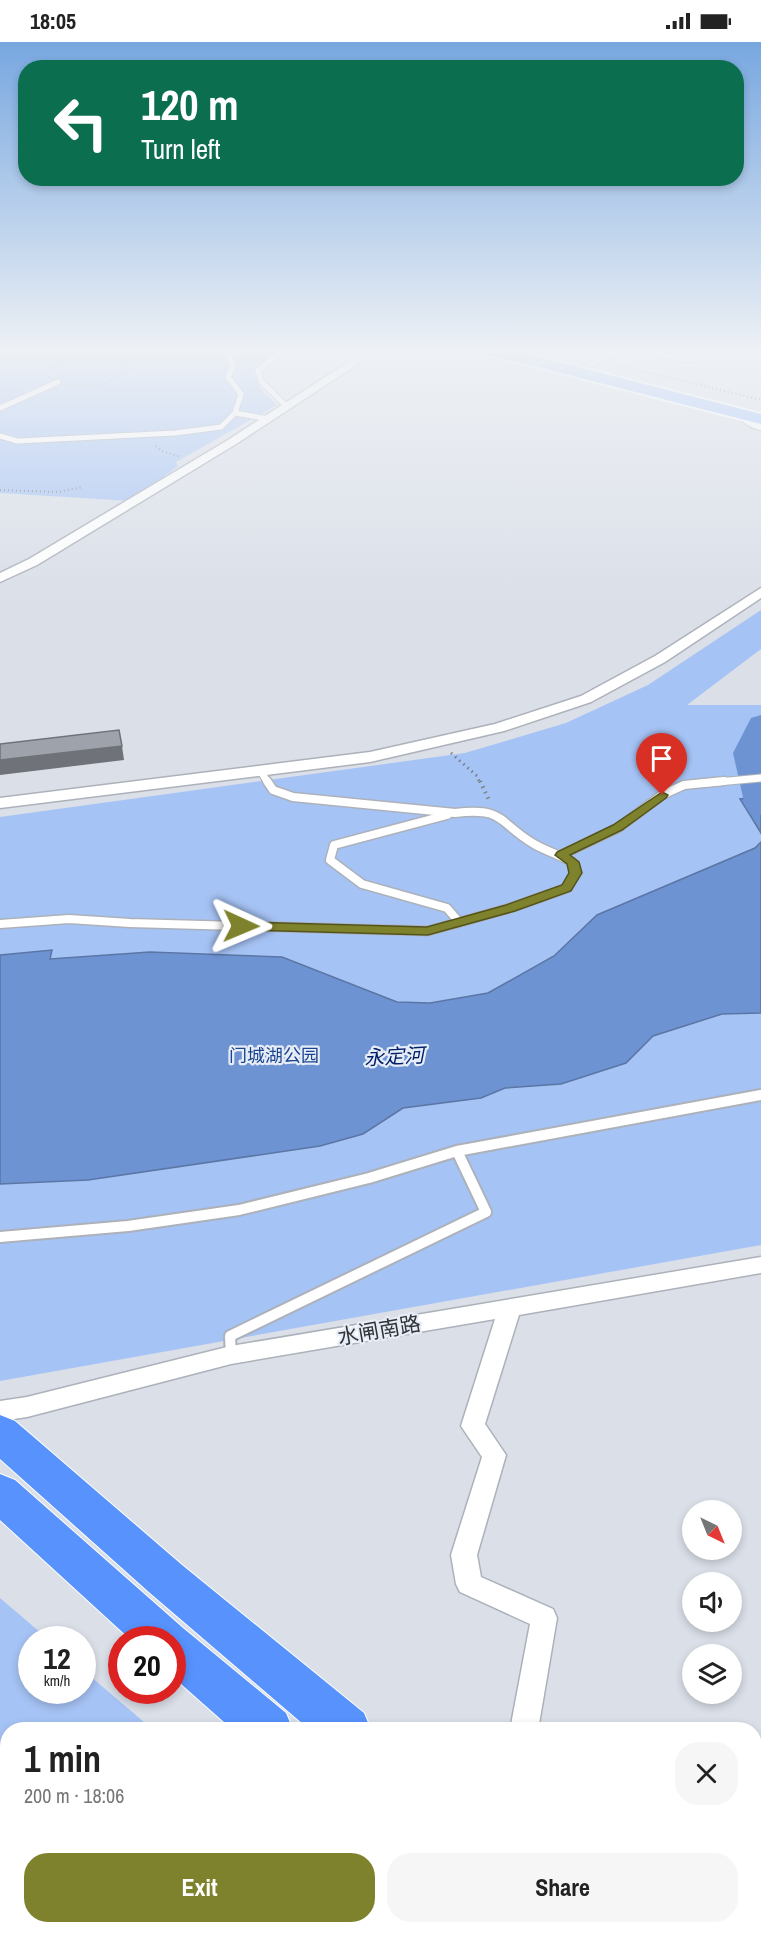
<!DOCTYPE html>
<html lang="en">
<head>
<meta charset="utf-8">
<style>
	:root { --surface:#fff; --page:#f6f6f6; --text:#222; --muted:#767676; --accent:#7f822c }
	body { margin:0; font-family:"Archivo Narrow","Noto Sans SC",sans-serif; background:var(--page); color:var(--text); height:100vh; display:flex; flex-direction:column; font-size:22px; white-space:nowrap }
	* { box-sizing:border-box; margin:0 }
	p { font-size:20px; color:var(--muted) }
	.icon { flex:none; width:33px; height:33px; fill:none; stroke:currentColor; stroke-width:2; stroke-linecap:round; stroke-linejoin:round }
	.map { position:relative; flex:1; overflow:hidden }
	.panel { position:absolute; left:0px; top:1680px; width:762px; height:212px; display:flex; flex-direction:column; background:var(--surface); border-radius:24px 24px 0 0; box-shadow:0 3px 9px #0003 }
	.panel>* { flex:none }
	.hud { position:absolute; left:18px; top:18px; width:726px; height:126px; border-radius:24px; box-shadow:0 3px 9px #0003; background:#0b6e4f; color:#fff; overflow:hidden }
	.needle { width:39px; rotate:137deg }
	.controls { position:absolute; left:682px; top:1458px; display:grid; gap:12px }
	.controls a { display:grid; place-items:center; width:60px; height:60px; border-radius:50%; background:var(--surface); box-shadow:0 3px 9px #0003; font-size:30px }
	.speed { position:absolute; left:18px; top:1584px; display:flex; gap:12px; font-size:30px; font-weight:700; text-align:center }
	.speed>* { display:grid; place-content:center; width:78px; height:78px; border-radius:50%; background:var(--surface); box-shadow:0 3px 9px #0003; line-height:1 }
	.speed small { font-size:15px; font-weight:400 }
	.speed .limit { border:9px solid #d22; background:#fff; color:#111 }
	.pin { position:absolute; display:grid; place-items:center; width:51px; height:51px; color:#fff; margin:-62px -26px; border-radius:50% 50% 50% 0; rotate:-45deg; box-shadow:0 0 6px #0007 }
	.pin .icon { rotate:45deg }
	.me { position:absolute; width:66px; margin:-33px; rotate:91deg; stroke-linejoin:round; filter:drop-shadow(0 0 4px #0008) }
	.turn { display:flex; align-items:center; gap:21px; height:126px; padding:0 24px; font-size:27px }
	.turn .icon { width:78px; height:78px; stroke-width:2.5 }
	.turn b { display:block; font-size:42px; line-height:51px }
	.round { display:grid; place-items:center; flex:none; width:63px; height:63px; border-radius:24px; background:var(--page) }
	.headline { display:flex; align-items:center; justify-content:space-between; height:102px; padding:0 24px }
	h1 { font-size:36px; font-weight:700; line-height:45px }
	.action { display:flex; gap:12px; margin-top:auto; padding:12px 24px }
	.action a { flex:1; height:69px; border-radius:24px; background:var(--accent); color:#fff; font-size:24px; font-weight:700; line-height:69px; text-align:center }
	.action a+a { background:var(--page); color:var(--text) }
	.status { display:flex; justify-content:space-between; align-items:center; height:42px; padding:0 30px; background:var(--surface); direction:ltr }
	.status svg { height:16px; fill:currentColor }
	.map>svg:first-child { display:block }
	.green { fill:#a6c3f5 }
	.water { fill:#6e93d3; stroke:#5b76a4; stroke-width:1.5 }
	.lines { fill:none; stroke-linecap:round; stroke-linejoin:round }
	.river { fill:#6e93d3; fill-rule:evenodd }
	.lane-far4-casing { stroke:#acb1ba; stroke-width:7 }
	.lane-far3-casing { stroke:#acb1ba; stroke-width:9 }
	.lane-far2-casing { stroke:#acb1ba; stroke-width:11 }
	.lane-far1-casing { stroke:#acb1ba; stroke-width:14 }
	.lane-casing { stroke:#acb1ba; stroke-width:16 }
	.street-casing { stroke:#acb1ba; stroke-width:3 }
	.secondary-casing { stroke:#acb1ba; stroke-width:2 }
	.primary-casing { stroke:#fff; stroke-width:4 }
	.highway-casing { stroke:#fff; stroke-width:2 }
	.path-far2 { stroke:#7d8087; stroke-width:2; stroke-dasharray:1 3; stroke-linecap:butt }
	.path-far1 { stroke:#7d8087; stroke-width:3; stroke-dasharray:1.5 4; stroke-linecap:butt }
	.path { stroke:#7d8087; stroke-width:4; stroke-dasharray:1.5 4.5; stroke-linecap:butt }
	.lane-far4 { stroke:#fff; stroke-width:5 }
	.lane-far3 { stroke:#fff; stroke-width:7 }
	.lane-far2 { stroke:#fff; stroke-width:8 }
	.lane-far1 { stroke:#fff; stroke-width:10 }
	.lane { stroke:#fff; stroke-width:14 }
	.street { fill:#fff; fill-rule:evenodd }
	.secondary { fill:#fff; fill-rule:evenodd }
	.primary { fill:#9abefe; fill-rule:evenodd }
	.highway { fill:#5792fd; fill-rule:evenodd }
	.shaded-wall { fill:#6f7278 }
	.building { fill:#9ea3ab; stroke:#6f7278; stroke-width:1.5 }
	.route { fill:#7f822c; stroke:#53541d; stroke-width:1.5 }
	.labels { text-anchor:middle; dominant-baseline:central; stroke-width:4.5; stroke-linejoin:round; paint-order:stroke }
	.park-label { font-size:18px; fill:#1a4490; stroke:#e7edf6 }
	.water-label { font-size:20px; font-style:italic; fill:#00206a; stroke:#e7edf6 }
	.near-street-label { font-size:21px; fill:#303236; stroke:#e7edf6 }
</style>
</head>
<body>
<div class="status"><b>18:05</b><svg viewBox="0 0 49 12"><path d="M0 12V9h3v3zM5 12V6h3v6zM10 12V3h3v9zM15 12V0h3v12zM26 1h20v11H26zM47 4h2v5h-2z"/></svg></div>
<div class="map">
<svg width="761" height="1891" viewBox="0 0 761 1891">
	<rect width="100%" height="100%" fill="#dadfe8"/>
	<!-- green -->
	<path class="green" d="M 0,306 L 280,306 L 253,330 L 260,346 L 277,363 L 176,420 L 178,424 L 131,459 L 0,451 Z
		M 761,568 L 761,607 L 687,663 L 761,663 L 761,1203 L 0,1339 L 0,775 L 465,711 L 566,681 L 648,643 Z
		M 0,1556 L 48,1597 L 32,1598 L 32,1648 L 82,1648 L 83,1628 L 152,1687 L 8,1688 L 8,1884 L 388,1884 L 396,1891 L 0,1891 Z"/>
	<!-- water -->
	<path class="water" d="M 761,755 L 761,791 L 740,757 Z
		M 761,800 L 761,971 L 722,972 L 653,994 L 626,1021 L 561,1042 L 505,1046 L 481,1056 L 403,1066 L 363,1092 L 320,1104 L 88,1138 L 0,1142 L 0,913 L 52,908 L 50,917 L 150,910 L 282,915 L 397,960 L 430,961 L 488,951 L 554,914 L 597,873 L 755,806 Z"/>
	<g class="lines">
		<!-- river -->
		<path class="river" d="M 761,673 L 761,773 L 750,771 L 745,764 L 733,711 L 751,676 Z"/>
		<defs>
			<path id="lane-far4" d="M 287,306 L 258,328 L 261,339 L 287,365
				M 636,306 L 688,318 L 701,315 L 704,310 L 700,306
				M 588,323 L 626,306
				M 0,366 L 58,340
				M 235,371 L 269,377
				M 0,394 L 17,399 L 175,391 L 221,385 L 235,371 L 241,352 L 228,335 L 233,324 L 228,308 L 224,306"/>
			<path id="lane-far3" d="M 260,728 L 268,741
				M 707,741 L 761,736"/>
			<path id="lane-far2" d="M 447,773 L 334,803 L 330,818 L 362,842 L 447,866 L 459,880
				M 561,813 L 618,786 L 662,753 L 684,743 L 724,739
				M 0,882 L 69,877 L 130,881 L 428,889 L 510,866 L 567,846 L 575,831 L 572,820 C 560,813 546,809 534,802 C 497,780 505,765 455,771 L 293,755 L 273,748 L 267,739"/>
			<path id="lane-far1" d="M 0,1195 L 128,1184 L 239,1168 L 369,1136 L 457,1109 L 761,1053
				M 231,1313 L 230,1294 L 486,1170 L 457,1109"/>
			<path id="lane" d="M 683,1884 L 693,1891"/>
			<path id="street" d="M 370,306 L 382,306 L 236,402 L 37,523 L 0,540 L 0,531 L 29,517 L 228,398 Z
				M 761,546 L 761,556 L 665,620 L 591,660 L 504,689 L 370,720 L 0,766 L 0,756 L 370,710 L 495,682 L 581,654 L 655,614 Z
				M 761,1215 L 761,1231 L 519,1273 L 485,1382 L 506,1413 L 477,1513 L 481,1535 L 553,1567 L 557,1576 L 538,1688 L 510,1688 L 530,1582 L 460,1550 L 456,1542 L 451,1513 L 482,1415 L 461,1384 L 495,1277 L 231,1322 L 27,1375 L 0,1379 L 0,1359 L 27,1355 L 231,1304 Z
				M 628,1884 L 658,1884 L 655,1891 L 625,1891 Z"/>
			<path id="secondary" d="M 745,368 L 761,378 L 761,388 C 750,386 744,382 737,373 L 740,370 Z"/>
			<path id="primary" d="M 465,306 L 498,306 L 527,312 L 761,372 L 761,382 L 526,322 L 468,309 Z"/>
			<path id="highway" d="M 0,1373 L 15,1379 L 182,1523 L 364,1671 L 371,1688 L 310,1688 L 150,1551 L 0,1417 Z
				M 0,1432 L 15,1438 L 183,1586 L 286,1671 L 293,1688 L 233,1688 L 172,1634 L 172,1598 L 131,1598 L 0,1478 Z
				M 489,1884 L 547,1884 L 550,1891 L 492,1891 Z
				M 581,1884 L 641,1884 L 644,1891 L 584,1891 Z"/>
		</defs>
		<!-- lane-far4 casing -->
		<use href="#lane-far4" class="lane-far4-casing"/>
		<!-- lane-far3 casing -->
		<use href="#lane-far3" class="lane-far3-casing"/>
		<!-- lane-far2 casing -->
		<use href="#lane-far2" class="lane-far2-casing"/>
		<!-- lane-far1 casing -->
		<use href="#lane-far1" class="lane-far1-casing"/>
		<!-- lane casing -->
		<use href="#lane" class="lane-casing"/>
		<!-- street casing -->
		<use href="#street" class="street-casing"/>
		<!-- secondary casing -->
		<use href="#secondary" class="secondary-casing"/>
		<!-- primary casing -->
		<use href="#primary" class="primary-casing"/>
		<!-- highway casing -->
		<use href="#highway" class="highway-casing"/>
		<!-- path-far2 -->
		<path class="path-far2" d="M 438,306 L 458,310
			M 0,314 L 34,309 L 65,317
			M 89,314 L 113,316 L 128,324 L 128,328 C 108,347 69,349 47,333 C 53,316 73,315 89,314 Z
			M 619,323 L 761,358
			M 156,404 L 162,409 L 181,415
			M 0,448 L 58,450 L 83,445"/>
		<!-- path-far1 -->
		<path class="path-far1" d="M 451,711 L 477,734 L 480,741"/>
		<!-- path -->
		<path class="path" d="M 480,739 L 489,758"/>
		<!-- lane-far4 -->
		<use href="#lane-far4" class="lane-far4"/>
		<!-- lane-far3 -->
		<use href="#lane-far3" class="lane-far3"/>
		<!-- lane-far2 -->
		<use href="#lane-far2" class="lane-far2"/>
		<!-- lane-far1 -->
		<use href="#lane-far1" class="lane-far1"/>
		<!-- lane -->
		<use href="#lane" class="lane"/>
		<!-- street -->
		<use href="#street" class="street"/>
		<!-- secondary -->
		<use href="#secondary" class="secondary"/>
		<!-- primary -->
		<use href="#primary" class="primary"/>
		<!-- highway -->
		<use href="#highway" class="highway"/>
	</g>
	<!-- shaded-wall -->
	<path class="shaded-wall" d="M 122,704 L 124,718 L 0,733 L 0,718 Z"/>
	<!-- building -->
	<path class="building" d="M 119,688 L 122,704 L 0,718 L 0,702 Z"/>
	<!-- sky -->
	<linearGradient id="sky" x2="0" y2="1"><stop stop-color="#77a7e0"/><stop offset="0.54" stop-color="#eef1f5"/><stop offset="1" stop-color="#eef1f5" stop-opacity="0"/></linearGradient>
	<rect width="761" height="571" fill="url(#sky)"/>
	<!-- route -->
	<path class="route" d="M 662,750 L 668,753 L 666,756 L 622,788 L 570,813 L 579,820 L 582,831 L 571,849 L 515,869 L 428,893 L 241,888 L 234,884 L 241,880 L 427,885 L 506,863 L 562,843 L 569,831 L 567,822 L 555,813 L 557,810 L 613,783 Z"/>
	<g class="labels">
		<!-- park labels -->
		<g class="park-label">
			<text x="274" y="1013">门城湖公园</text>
		</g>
		<!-- water labels -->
		<g class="water-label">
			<text transform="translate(394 1014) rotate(-3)">永定河</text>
		</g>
		<!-- near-street labels -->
		<g class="near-street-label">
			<text transform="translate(379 1288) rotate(-10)">水闸南路</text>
		</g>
	</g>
</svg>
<div class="controls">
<a><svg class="needle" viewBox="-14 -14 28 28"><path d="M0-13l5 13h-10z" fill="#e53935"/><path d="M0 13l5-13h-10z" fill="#767676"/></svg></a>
<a><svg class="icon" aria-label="sound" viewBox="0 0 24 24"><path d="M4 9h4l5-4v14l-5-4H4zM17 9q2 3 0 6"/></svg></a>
<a><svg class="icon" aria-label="layers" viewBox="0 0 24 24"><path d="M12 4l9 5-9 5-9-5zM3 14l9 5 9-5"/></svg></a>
</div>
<div class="speed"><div>12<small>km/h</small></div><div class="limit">20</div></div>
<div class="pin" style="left:662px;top:753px;background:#d93025"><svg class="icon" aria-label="arrive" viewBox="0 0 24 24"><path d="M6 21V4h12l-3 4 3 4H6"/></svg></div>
<svg class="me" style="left:241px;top:884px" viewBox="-20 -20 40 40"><path d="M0-17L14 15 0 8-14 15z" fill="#7f822c" stroke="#fff" stroke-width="4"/></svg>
<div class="hud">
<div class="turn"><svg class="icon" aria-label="left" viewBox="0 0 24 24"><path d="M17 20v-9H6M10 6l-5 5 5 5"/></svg><div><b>120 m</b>Turn left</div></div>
</div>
<section class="panel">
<div class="headline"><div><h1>1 min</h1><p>200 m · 18:06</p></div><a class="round"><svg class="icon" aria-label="close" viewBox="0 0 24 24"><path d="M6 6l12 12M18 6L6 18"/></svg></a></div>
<div class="action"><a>Exit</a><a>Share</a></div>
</section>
</div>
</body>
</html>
